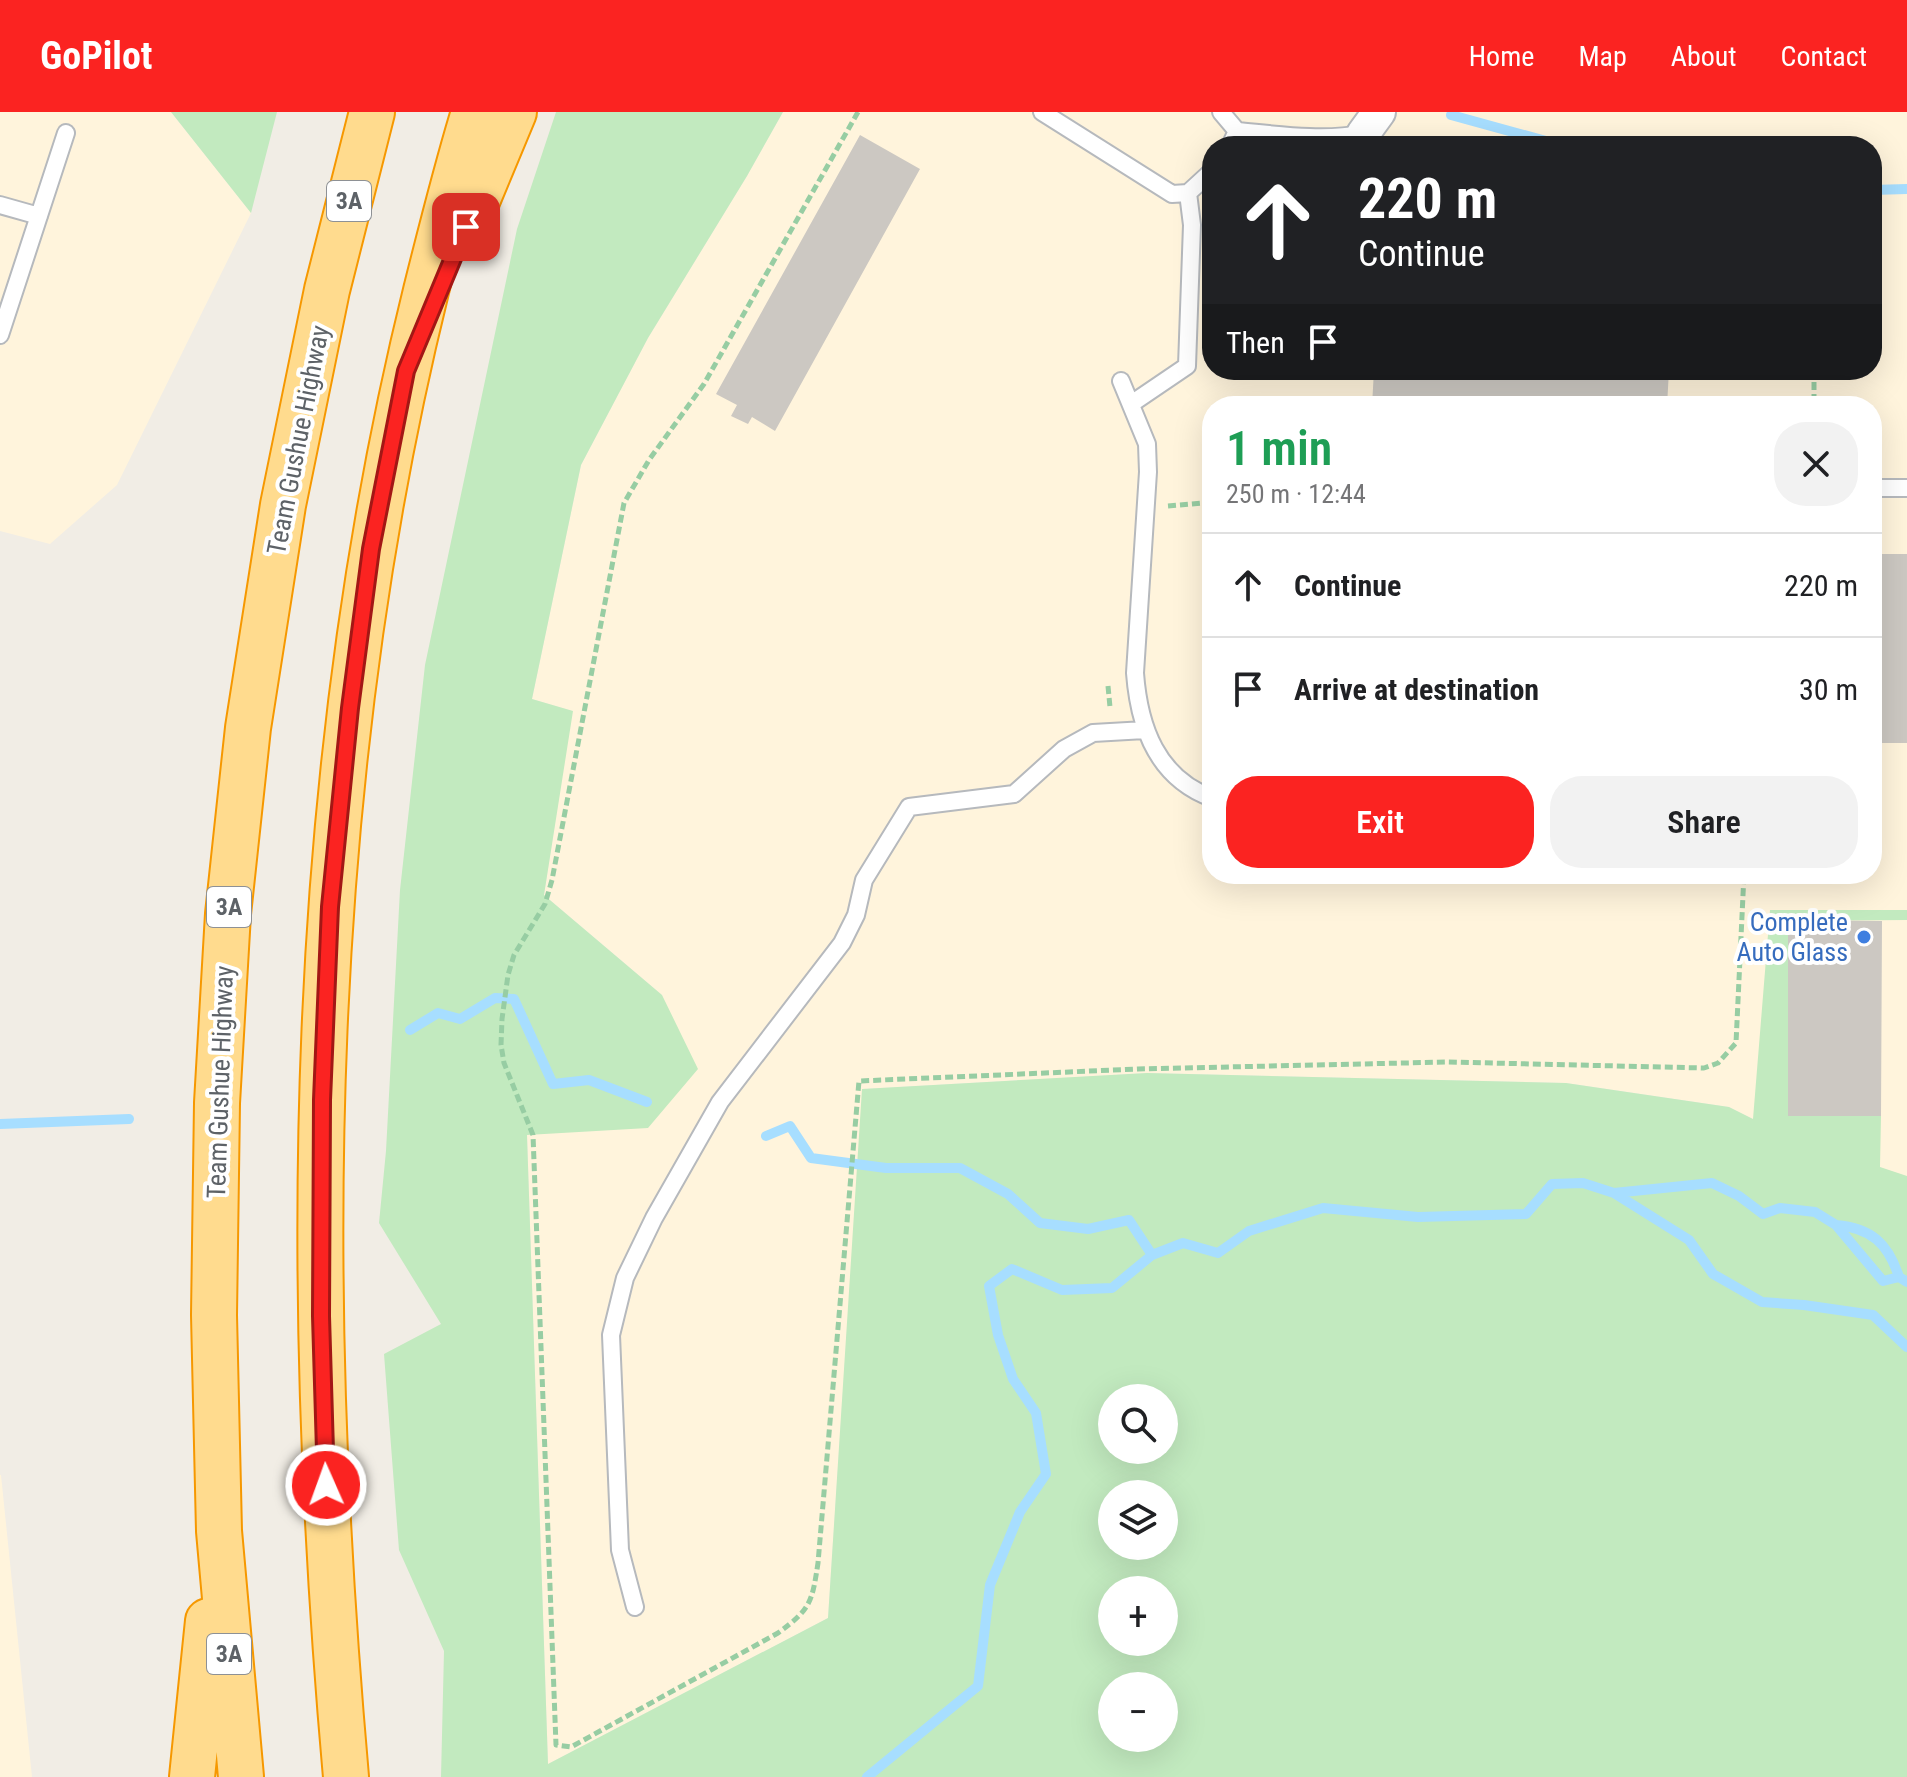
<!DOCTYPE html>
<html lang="en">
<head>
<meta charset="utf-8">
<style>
	:root { --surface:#fff; --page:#f2f2f2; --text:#202124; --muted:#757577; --line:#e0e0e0; --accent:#fb2321 }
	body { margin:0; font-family:"Roboto Condensed",sans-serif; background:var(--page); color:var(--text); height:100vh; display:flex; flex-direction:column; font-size:30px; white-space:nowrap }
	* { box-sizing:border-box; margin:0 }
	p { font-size:26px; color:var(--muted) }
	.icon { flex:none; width:44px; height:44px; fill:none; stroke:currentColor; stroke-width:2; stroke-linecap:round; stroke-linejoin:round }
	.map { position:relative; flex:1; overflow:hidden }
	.sheet { position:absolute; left:1202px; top:284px; width:680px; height:488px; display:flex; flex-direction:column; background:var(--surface); border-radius:32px; box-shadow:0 8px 32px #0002 }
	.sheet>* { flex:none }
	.banner { position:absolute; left:1202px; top:24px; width:680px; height:244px; border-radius:32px; box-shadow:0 8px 32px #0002; background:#202124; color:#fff; overflow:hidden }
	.tools { position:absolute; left:1098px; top:1272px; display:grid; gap:16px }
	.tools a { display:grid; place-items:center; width:80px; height:80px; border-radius:50%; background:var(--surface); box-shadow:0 8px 32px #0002; font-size:40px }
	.pin { position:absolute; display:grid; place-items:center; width:68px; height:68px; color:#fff; margin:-34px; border-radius:16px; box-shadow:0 4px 12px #0006 }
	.me { position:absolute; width:88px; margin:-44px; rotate:358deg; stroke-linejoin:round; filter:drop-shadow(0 0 6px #0008) }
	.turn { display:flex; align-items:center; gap:28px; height:168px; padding:0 24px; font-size:36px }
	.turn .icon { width:104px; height:104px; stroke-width:2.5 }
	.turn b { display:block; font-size:56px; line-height:68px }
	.then { display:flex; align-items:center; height:76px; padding:0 24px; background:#0003; gap:16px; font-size:30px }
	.round { display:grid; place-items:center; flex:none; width:84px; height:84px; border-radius:32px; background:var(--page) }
	.summary { display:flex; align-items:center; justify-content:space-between; height:136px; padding:0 24px }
	h1 { font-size:48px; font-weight:600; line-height:60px; color:#1e9e55 }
	.primary-button { display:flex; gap:16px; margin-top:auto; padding:16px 24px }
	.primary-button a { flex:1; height:92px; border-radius:32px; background:var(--accent); color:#fff; font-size:32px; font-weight:600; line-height:92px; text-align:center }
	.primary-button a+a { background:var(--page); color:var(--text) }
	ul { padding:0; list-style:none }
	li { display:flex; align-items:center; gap:24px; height:104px; padding:0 24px; border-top:2px solid var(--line) }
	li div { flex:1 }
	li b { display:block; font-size:30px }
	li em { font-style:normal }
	header { display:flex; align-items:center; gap:48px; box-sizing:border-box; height:112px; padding:0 40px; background:var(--accent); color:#fff }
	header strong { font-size:38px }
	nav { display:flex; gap:44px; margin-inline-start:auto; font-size:28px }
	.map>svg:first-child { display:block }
	.commercial { fill:#fff4dc; fill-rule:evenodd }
	.green { fill:#c2eabf; fill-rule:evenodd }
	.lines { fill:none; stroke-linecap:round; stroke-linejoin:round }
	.stream { stroke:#a7deff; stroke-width:10 }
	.building { fill:#ccc8c2 }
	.lane-casing { stroke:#b6b9bd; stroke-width:20 }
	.street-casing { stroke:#b6b9bd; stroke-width:36 }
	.highway-casing { stroke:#f69800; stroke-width:48 }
	.path { stroke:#97cda3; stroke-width:5; stroke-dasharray:8 4; stroke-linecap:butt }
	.lane { stroke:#fff; stroke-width:16 }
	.street { stroke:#fff; stroke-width:32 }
	.highway { stroke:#ffdb8e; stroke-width:44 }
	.route-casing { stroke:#a31715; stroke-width:20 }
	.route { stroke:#fb2321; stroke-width:14 }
	.shop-dot { fill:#3f7fe0; stroke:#fff; stroke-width:3 }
	.labels { text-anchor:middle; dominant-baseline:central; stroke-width:8; stroke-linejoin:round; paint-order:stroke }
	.shield { fill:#fff; stroke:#8e9195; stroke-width:2 }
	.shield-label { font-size:24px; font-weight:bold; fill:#5d6267 }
	.street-label { font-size:26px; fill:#5d6267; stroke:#fff }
	.shop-label { font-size:26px; fill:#366cbe; stroke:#fff; text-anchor:end }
</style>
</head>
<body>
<header>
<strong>GoPilot</strong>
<nav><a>Home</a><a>Map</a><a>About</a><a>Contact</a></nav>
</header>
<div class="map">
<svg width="1907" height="1665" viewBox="0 0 1907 1665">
	<rect width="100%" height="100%" fill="#f1ede5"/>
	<!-- commercial -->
	<path class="commercial" d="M 0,0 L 171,0 L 251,101 L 117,373 L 50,432 L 0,419 Z
		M 783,0 L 1907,0 L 1907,1086 L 1729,995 L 1566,971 L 1147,961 L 863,977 L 828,1506 L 548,1652 L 527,1023 L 662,883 L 544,783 L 572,599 L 532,587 L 581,353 L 648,226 L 747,64 ZM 1212,34 L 1872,34 L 1872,258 L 1212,258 ZM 1212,294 L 1872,294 L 1872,762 L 1212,762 Z
		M 0,1363 L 1,1363 L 32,1665 L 0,1665 Z"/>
	<!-- green -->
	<path class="green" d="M 171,0 L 277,0 L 251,101 Z
		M 556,0 L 783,0 L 747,64 L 648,226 L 581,353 L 532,587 L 573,599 L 544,783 L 662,883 L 698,957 L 648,1016 L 527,1023 L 548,1652 L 828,1506 L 862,977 L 1147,961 L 1566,971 L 1729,995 L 1753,1007 L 1770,798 L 1907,798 L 1907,808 L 1788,809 L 1788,1003 L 1881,1004 L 1880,1055 L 1907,1064 L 1907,1665 L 441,1665 L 444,1539 L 399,1438 L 384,1242 L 441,1212 L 379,1111 L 386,1039 L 400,778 L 425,553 L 517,117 ZM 1112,1286 L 1164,1286 L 1164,1338 L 1112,1338 ZM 1112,1382 L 1164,1382 L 1164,1434 L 1112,1434 ZM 1112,1478 L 1164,1478 L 1164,1530 L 1112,1530 ZM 1112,1574 L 1164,1574 L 1164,1626 L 1112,1626 Z"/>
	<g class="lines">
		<!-- stream -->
		<path class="stream" d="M 1451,3 L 1564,34
			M 1872,78 L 1907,77
			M 410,918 L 438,901 L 460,907 L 495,886 L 514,887 L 553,972 L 589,968 L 647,990
			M 0,1012 L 129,1007
			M 766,1024 L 790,1014 L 811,1046 L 886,1056 L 960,1056 L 1008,1082 L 1040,1111 L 1088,1117 L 1129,1108 L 1152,1143
			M 1614,1081 L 1712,1071 L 1739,1084 L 1763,1102 L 1780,1096 L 1815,1100 L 1836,1113 L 1883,1169 L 1899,1165 L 1907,1170
			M 1836,1113 C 1871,1116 1888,1131 1899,1165
			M 867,1665 L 978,1574 L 990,1473 L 1020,1400 L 1046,1362 L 1036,1301 L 1013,1267 L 998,1223 L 989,1174 L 1012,1157 L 1062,1178 L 1112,1176 L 1152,1143 L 1183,1131 L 1218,1141 L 1249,1119 L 1323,1096 L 1418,1105 L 1526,1102 L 1552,1072 L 1583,1071 L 1614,1081 L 1689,1128 L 1713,1162 L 1762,1190 L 1804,1193 L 1873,1203 L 1907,1235"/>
	</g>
	<!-- building -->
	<path class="building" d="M 860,23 L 920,57 L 775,319 L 752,305 L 748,312 L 731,304 L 737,293 L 716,282 Z
		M 1374,258 L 1669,258 L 1667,294 L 1372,294 Z
		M 1872,442 L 1907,442 L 1907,631 L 1872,631 Z
		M 1788,808 L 1882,809 L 1881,1004 L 1788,1004 Z"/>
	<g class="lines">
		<defs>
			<path id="lane" d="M 1042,0 L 1172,82 L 1188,81 L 1212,59
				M 1221,0 L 1237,19 C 1280,23 1321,29 1363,22
				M 1230,34 L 1237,19
				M 0,93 L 39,104
				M 0,223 L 66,21
				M 1121,269 L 1147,332 L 1148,360 L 1135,561 C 1139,615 1157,666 1212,686
				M 1131,292 L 1187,254 L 1192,113 L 1188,81
				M 1872,376 L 1907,376
				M 635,1495 L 620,1438 L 611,1223 L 625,1166 L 654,1106 L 720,990 L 842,831 L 856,803 L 864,768 L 909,695 L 1014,682 L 1064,637 L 1093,621 L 1145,618"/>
			<path id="street" d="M 1363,22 L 1379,0"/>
			<path id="highway" d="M 464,120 L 514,0
				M 192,1665 L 208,1509
				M 241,1665 L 219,1419 L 214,1203 L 217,991 L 228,802 L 248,616 L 283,393 L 327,178 L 372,0
				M 346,1665 C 302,1170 306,664 426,179 C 441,119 456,59 474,0"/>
		</defs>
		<!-- lane casing -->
		<use href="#lane" class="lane-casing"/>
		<!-- street casing -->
		<use href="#street" class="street-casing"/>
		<!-- highway casing -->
		<use href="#highway" class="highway-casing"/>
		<!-- path -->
		<path class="path" d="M 858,0 L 704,272 L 649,348 L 624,391 L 552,768 L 545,792 L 514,843 L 508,863 L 502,907 L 501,933 L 504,951 L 533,1023 L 556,1633 L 571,1635 L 778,1521 C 811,1497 812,1490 818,1451 L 859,969 L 1138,957 L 1448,950 L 1704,956 L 1718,951 L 1736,931 L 1744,762
			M 1814,258 L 1814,294
			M 1168,394 L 1203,391
			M 1108,574 L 1110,595"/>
		<!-- lane -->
		<use href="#lane" class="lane"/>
		<!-- street -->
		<use href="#street" class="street"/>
		<!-- highway -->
		<use href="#highway" class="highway"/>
	</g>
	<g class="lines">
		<defs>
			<path id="route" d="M 326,1373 L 321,1204 L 322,988 L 330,795 L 350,596 L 371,437 L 406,259 L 466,115"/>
		</defs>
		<!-- route casing -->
		<use href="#route" class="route-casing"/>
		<!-- route -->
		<use href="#route" class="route"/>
	</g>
	<!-- markers -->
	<circle class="shop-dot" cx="1864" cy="825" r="8"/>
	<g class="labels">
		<!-- shield labels -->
		<g class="shield">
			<rect x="327" y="69" width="44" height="40" rx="6"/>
			<rect x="207" y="775" width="44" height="40" rx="6"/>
			<rect x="207" y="1522" width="44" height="40" rx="6"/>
		</g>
		<g class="shield-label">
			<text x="349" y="89">3A</text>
			<text x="229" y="795">3A</text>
			<text x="229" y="1542">3A</text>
		</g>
		<!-- street labels -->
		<g class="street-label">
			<text transform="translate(298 328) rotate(-79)">Team Gushue Highway</text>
			<text transform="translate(220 970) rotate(-88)">Team Gushue Highway</text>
		</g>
		<!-- shop labels -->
		<g class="shop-label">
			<text x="1848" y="810">Complete<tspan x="1848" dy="30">Auto Glass</tspan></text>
		</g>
	</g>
</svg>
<div class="tools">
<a><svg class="icon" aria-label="search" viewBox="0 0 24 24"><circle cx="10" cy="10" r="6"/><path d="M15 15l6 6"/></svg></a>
<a><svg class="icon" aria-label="layers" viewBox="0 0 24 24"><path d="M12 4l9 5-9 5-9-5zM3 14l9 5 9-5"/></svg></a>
<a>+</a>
<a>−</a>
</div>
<div class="pin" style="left:466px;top:115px;background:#d93025"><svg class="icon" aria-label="arrive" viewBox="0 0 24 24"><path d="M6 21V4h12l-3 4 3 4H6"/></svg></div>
<svg class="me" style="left:326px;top:1373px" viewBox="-20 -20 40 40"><circle r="17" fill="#fb2321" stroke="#fff" stroke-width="3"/><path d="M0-11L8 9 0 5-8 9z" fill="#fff"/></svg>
<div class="banner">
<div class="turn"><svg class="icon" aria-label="ahead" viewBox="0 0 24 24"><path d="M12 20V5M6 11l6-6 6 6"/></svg><div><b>220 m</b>Continue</div></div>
<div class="then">Then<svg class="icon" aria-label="arrive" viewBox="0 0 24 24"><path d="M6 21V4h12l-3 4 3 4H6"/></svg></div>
</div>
<section class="sheet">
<div class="summary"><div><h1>1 min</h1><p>250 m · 12:44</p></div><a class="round"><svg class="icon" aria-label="close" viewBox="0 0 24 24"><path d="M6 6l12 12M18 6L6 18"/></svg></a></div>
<ul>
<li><svg class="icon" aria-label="ahead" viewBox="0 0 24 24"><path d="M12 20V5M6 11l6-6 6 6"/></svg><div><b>Continue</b></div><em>220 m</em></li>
<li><svg class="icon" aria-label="arrive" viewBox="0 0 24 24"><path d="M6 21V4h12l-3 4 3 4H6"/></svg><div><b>Arrive at destination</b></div><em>30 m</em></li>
</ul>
<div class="primary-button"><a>Exit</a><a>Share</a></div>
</section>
</div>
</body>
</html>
